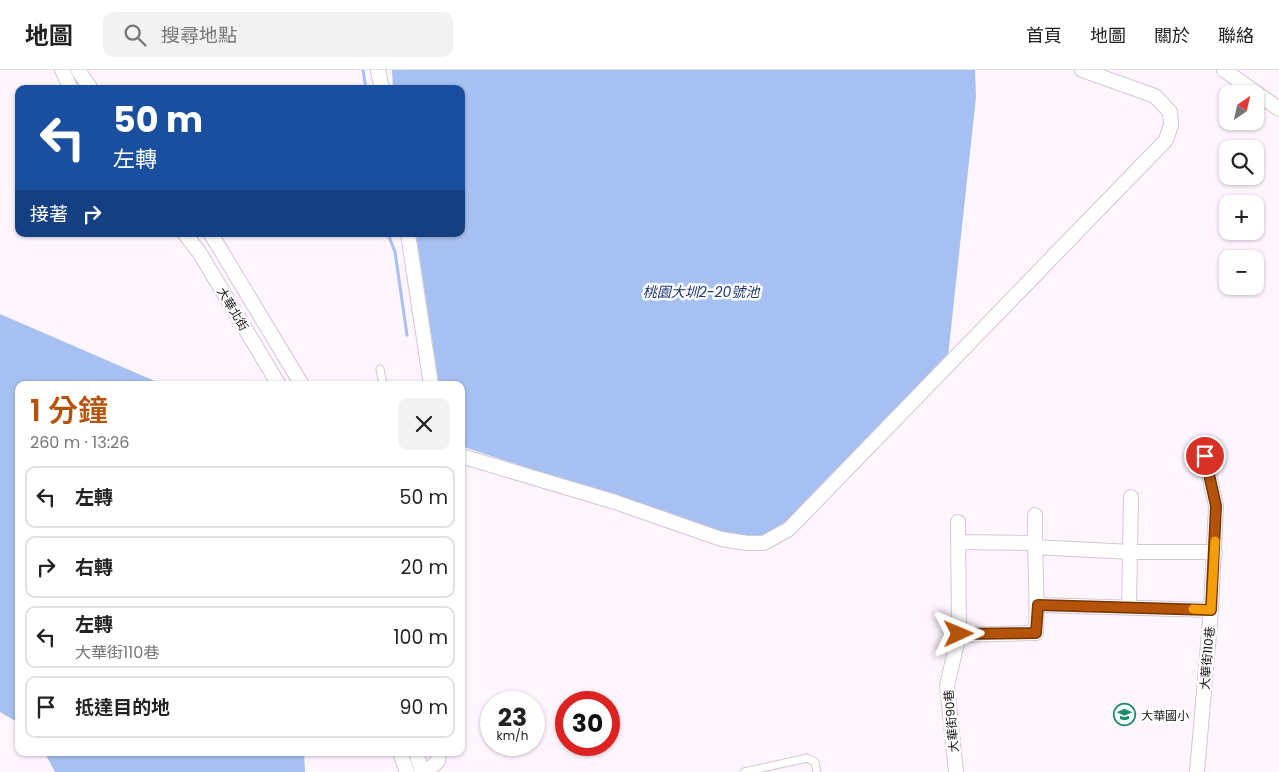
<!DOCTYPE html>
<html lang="zh-TW">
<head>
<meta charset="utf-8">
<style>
	:root { --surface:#fff; --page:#f2f2f2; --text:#222; --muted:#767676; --line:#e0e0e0; --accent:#b45309 }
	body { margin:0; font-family:Poppins,"Noto Sans TC",sans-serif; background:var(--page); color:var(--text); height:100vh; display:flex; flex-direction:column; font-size:19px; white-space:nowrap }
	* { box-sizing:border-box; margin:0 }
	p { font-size:16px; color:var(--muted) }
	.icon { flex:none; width:28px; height:28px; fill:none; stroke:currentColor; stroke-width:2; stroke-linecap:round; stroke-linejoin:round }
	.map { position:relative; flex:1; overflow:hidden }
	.panel { position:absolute; left:15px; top:311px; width:450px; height:375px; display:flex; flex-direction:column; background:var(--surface); border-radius:10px; box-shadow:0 1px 4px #0004 }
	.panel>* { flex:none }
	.guide { position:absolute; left:15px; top:15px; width:450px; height:152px; border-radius:10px; box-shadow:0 1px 4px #0004; background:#1a4fa0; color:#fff; overflow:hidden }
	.needle { width:32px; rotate:34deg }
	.fabs { position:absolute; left:1219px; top:15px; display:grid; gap:10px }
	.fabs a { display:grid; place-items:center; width:45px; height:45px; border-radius:10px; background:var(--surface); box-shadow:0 1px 4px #0004; font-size:25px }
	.speed { position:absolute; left:480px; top:621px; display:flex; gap:10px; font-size:25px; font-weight:700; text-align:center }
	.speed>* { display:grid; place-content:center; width:65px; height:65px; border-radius:50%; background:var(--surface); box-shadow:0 1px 4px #0004; line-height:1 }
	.speed small { font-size:12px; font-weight:400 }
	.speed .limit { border:8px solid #d22; background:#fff; color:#111 }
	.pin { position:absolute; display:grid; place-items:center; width:42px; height:42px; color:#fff; margin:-21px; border:2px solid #fff; border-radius:50%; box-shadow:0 1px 5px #0007 }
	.me { position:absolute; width:55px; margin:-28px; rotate:89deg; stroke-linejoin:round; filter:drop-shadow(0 0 4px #0008) }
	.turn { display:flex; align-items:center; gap:18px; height:105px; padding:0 15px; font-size:22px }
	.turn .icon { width:65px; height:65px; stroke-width:2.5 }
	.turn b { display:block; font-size:35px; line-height:42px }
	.then { display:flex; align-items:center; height:48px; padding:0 15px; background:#0003; gap:10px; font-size:19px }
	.round { display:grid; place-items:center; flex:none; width:52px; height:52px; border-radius:10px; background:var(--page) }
	.head { display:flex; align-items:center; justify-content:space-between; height:85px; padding:0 15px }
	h1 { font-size:30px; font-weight:600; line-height:38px; color:var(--accent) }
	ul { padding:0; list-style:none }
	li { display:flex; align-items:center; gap:15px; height:62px; margin:0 10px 8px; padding:0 5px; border:2px solid var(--line); border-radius:10px }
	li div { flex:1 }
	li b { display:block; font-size:19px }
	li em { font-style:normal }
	header { display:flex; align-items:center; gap:30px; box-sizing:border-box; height:70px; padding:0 25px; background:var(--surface); border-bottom:1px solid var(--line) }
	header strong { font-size:24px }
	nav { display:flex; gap:28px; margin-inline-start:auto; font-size:18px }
	.search { width:350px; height:45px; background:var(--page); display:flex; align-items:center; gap:12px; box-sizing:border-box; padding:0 18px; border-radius:10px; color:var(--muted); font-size:19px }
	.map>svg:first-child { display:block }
	.water { fill:#a6c0f1 }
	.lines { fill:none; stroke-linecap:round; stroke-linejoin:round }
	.stream { stroke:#a6c0f1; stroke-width:3 }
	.service-casing { stroke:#d2c7d2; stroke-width:9 }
	.minor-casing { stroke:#d2c7d2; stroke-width:16 }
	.service { stroke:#fff; stroke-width:7 }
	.minor { stroke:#fff; stroke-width:14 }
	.route-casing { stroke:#753606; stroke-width:12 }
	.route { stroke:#b45309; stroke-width:9 }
	.slow { stroke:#f59e0b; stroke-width:9 }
	.labels { text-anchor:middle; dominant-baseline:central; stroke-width:5; stroke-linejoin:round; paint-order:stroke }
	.street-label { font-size:12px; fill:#161216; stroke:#fff }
	.poi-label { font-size:12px; fill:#161216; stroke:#fff; text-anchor:start }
	.water-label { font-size:14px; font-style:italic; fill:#1a366f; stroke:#fff }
</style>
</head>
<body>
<header>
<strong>地圖</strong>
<div class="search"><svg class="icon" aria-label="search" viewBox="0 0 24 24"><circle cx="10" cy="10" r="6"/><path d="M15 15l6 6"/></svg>搜尋地點</div>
<nav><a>首頁</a><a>地圖</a><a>關於</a><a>聯絡</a></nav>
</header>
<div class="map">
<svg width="1279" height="702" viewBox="0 0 1279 702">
	<rect width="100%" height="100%" fill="#fef5fe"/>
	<!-- water -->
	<path class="water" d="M 392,0 L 975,0 L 976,27 L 948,286 L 786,457 L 762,468 L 736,467 L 461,376 L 461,315 L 439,315 L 416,164 L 461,164 L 461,19 L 393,19 Z
		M 0,244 L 164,315 L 19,315 L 19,653 L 0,642 Z
		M 45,683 L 304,683 L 305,702 L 55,702 Z"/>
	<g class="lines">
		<!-- stream -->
		<path class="stream" d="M 363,0 L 366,19
			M 388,164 L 395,182 L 407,265"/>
		<defs>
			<path id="service" d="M 380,299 L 383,315
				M 744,702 L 807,688 L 815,692 L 817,702"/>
			<path id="minor" d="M 62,0 L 71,19
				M 78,0 L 91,19
				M 378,0 L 382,19
				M 1224,0 L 1279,39
				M 185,164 L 199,182 L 279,315
				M 211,164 L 302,315
				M 408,164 L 431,315
				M 461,386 L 615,432 L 721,469 L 747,473 L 764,473 L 789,459 L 1166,70 L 1171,55 L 1170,42 L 1155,26 L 1082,0
				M 958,472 L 1035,473
				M 1034,477 L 1131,482 L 1215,482
				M 1038,535 L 1211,540
				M 1129,538 L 1131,427
				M 959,565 L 1036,563 C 1038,524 1034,485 1035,445
				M 400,682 L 407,702
				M 416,682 L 422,702
				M 426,702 L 438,691 L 439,682
				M 956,702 L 947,615 L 959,565 L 958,452
				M 1197,702 L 1211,540 L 1216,436 L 1205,386"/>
		</defs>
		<!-- service casing -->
		<use href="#service" class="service-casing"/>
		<!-- minor casing -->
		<use href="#minor" class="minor-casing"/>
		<!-- service -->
		<use href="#service" class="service"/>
		<!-- minor -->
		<use href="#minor" class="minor"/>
	</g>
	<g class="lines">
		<defs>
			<path id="route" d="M 959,564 L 1036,563 L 1038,535 L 1211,540 L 1216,436 L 1205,386"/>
		</defs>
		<!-- route casing -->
		<use href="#route" class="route-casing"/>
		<!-- route -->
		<use href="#route" class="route"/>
		<!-- slow -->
		<path class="slow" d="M 1193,539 L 1211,540 L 1215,471"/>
	</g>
	<!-- icons -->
	<defs>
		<symbol id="school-ring" viewBox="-11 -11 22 22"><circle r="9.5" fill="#fff" stroke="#1d8d6d" stroke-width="1.5"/><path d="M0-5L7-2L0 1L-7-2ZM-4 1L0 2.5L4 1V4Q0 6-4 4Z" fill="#1d8d6d"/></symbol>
	</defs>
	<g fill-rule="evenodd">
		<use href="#school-ring" x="1112" y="632" width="25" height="25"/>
	</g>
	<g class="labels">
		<!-- street labels -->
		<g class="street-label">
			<text transform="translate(233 239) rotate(59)">大華北街</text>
			<text transform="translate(1207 588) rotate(-85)">大華街110巷</text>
			<text transform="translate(951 651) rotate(-95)">大華街90巷</text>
		</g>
		<!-- poi labels -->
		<g class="poi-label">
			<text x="1141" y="645">大華國小</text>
		</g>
		<!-- water labels -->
		<g class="water-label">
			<text x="701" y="222">桃園大圳2-20號池</text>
		</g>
	</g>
</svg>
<div class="fabs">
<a><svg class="needle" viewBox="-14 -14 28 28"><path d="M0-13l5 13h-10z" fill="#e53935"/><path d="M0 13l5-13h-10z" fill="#767676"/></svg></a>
<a><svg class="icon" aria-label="search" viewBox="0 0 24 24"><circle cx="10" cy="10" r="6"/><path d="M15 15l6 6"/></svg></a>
<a>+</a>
<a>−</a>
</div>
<div class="speed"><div>23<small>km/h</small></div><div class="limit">30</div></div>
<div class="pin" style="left:1205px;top:386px;background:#d93025"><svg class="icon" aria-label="arrive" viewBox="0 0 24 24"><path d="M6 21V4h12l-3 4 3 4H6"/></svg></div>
<svg class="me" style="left:959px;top:564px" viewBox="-20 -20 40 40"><path d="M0-17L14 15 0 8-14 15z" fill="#b45309" stroke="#fff" stroke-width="4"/></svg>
<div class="guide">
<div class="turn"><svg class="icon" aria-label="left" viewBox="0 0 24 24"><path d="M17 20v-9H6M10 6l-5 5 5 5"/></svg><div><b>50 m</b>左轉</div></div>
<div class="then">接著<svg class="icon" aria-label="right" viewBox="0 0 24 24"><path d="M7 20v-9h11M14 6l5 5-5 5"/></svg></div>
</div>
<section class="panel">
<div class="head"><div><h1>1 分鐘</h1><p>260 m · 13:26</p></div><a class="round"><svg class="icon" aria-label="close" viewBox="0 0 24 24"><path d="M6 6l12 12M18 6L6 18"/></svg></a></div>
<ul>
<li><svg class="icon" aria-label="left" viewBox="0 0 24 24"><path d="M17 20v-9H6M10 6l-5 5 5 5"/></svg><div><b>左轉</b></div><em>50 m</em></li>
<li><svg class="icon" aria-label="right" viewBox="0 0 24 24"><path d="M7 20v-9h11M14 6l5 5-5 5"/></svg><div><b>右轉</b></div><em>20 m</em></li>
<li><svg class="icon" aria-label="left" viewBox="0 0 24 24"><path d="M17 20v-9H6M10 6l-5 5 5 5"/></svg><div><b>左轉</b><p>大華街110巷</p></div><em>100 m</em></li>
<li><svg class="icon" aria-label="arrive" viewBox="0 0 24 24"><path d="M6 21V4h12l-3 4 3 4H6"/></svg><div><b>抵達目的地</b></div><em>90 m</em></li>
</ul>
</section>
</div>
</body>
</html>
